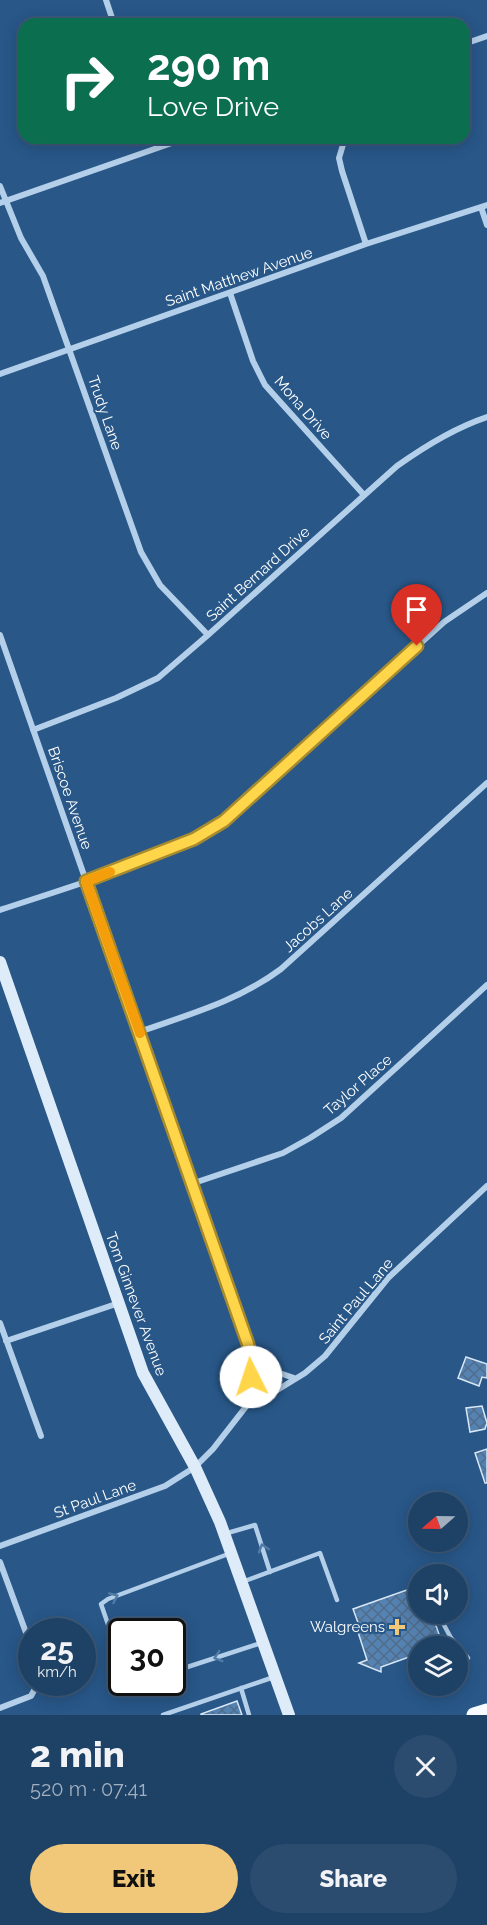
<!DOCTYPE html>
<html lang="en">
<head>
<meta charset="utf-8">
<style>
	:root { --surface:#1e4166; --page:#2b4c6f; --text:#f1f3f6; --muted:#a1afbf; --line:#3c5a7a; --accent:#f1c87a }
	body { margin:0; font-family:Raleway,sans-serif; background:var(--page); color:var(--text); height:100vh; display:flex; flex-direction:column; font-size:22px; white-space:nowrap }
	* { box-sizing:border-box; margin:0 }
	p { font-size:20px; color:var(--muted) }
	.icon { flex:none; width:33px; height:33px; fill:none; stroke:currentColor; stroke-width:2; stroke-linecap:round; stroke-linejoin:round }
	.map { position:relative; height:1715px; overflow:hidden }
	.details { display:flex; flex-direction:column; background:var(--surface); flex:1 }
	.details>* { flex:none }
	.guide { position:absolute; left:18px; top:18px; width:452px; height:126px; border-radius:18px; box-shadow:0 3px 15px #0003,0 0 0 2px var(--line); background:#0b6e4f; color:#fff; overflow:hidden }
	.needle { width:39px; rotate:250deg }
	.tools { position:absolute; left:408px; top:1492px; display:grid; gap:12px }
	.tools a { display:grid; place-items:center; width:60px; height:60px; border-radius:50%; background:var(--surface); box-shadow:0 3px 15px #0003,0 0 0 2px var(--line); font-size:30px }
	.speed { position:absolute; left:18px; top:1618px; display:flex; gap:12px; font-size:30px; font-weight:700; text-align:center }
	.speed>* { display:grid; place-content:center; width:78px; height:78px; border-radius:50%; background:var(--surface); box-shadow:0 3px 15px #0003,0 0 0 2px var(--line); line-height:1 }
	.speed small { font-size:15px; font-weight:400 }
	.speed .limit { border:3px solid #111; border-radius:9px; background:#fff; color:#111 }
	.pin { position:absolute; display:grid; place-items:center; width:51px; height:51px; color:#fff; margin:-62px -26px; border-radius:50% 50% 50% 0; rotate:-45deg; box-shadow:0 0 6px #0007 }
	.pin .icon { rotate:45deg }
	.me { position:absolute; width:66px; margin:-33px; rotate:356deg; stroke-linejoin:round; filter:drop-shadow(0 0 4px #0008) }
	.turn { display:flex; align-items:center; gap:21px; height:126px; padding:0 30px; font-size:27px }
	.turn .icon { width:78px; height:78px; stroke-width:2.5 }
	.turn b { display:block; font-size:42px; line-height:51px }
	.round { display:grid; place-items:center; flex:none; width:63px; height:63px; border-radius:32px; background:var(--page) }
	.summary { display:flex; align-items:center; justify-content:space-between; height:102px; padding:0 30px }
	h1 { font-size:36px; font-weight:800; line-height:45px }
	.cta { display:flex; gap:12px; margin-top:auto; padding:12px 30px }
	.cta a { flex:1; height:69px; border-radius:36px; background:var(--accent); color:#111; font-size:24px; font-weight:800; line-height:69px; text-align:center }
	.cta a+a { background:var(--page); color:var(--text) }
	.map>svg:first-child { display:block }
	.building { fill:url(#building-cross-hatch); stroke:#d8e8f7; stroke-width:1.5 }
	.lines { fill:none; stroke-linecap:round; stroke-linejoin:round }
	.service { stroke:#b4cfe9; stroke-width:4.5 }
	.minor { stroke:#b4cfe9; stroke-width:6 }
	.secondary { stroke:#deebf8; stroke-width:12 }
	.primary { stroke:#f7fafe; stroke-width:15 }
	.oneway { stroke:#527ba5 }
	.route-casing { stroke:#a68a30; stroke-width:15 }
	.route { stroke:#ffd54a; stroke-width:10 }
	.slow { stroke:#f59e0b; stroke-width:10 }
	.poi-dot { fill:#f1c87a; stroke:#285788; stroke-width:2 }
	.labels { text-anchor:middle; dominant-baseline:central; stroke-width:4.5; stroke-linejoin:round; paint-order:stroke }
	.street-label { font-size:15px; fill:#fff; stroke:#285788 }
	.poi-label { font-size:15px; fill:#fff; stroke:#285788; text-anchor:end }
</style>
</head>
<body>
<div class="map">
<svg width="487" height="1715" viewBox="0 0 487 1715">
	<defs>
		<pattern id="building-cross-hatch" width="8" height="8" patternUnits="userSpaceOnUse" patternTransform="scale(1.5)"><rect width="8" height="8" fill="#5482b2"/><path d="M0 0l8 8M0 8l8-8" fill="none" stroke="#516c89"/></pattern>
	</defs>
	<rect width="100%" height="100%" fill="#285788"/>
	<!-- building -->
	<path class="building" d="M 466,1357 L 487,1364 L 487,1378 L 482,1377 L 479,1386 L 458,1378 Z
		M 482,1406 L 487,1423 L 485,1429 L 470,1432 L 466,1408 Z
		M 487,1449 L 487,1483 L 485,1483 L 475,1453 Z
		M 418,1586 L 418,1614 L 432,1614 L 442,1643 L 431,1647 L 418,1647 L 418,1651 L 412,1654 L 412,1656 L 381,1667 L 381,1672 L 359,1663 L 367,1660 L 357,1629 L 360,1628 L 353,1609 Z
		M 237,1701 L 242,1715 L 201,1715 L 201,1714 Z"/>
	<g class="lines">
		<!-- service -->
		<path class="service" d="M 224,1534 L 255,1525 L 270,1572
			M 423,1570 L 425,1575
			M 242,1582 L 320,1553 L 337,1600
			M 438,1614 L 451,1638 L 468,1658
			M 122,1665 L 101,1604 L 108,1599 L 231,1553
			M 172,1672 L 261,1643
			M 131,1683 L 132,1685 L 139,1683
			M 241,1688 L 249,1715
			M 163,1715 L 274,1677"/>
		<!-- minor -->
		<path class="minor" d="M 106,0 L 114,24
			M 464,44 L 487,36
			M 154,138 L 157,147
			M 345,138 L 339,158 L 342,171 L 366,244
			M 0,186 L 21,238 L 43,276 L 141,552 L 160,585 L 208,635
			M 0,203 L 186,138
			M 481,207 L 487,225
			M 230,293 L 253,361 L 265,385 L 364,495
			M 0,374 L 366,244 L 487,205
			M 0,635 L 248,1344 L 253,1364 L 248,1404 L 213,1449 L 195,1467 L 165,1486 L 0,1546
			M 33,730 L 116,698 L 158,678 L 208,635 L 397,466 C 425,446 454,428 487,417
			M 0,910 C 75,885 157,862 224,821 L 444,622 L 487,593
			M 139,1032 C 190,1014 238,1001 281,969 L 487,783
			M 191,1184 L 283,1153 L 310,1138 L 341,1118 L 487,985
			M 0,1323 L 41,1436
			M 6,1341 L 119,1303
			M 253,1364 L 294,1378
			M 248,1404 L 274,1392 L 305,1373 L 325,1356 L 388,1278 L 487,1186
			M 0,1562 L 32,1649
			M 0,1708 L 31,1696 L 38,1683"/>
		<!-- secondary -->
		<path class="secondary" d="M 0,962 L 143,1373 L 195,1467 L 220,1522 L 289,1715"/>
		<!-- primary -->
		<path class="primary" d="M 474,1715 L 487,1711"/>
	</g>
	<!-- one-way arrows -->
	<defs><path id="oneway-chevron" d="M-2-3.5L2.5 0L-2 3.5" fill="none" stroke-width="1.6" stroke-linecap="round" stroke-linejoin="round" transform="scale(1.5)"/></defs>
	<g class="oneway">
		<use href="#oneway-chevron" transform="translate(263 1548) rotate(-108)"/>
		<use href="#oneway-chevron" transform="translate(114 1597) rotate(-24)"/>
		<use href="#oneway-chevron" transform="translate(218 1657) rotate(162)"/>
	</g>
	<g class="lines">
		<defs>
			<path id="route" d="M 251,1377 L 253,1364 L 248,1344 L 86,881 L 194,839 L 224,821 L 417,646"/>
		</defs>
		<!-- route casing -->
		<use href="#route" class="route-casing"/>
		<!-- route -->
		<use href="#route" class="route"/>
		<!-- slow -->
		<path class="slow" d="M 110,872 L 86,881 L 140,1033"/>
	</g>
	<!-- markers -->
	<path class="poi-dot" d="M394 1618h6v6h6v6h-6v6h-6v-6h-6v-6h6z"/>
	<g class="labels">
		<!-- street labels -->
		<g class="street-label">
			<text transform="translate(239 277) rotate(-19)">Saint Matthew Avenue</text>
			<text transform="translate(303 408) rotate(49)">Mona Drive</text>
			<text transform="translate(105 413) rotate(71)">Trudy Lane</text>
			<text transform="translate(258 574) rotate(-42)">Saint Bernard Drive</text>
			<text transform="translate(70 798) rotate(71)">Briscoe Avenue</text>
			<text transform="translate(318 920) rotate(-42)">Jacobs Lane</text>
			<text transform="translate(358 1085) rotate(-41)">Taylor Place</text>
			<text transform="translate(356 1301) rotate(-50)">Saint Paul Lane</text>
			<text transform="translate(136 1304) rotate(70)">Tom Ginnever Avenue</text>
			<text transform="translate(95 1499) rotate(-20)">St Paul Lane</text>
		</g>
		<!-- poi labels -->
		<g class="poi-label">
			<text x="385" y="1627">Walgreens</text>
		</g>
	</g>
</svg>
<div class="tools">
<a><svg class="needle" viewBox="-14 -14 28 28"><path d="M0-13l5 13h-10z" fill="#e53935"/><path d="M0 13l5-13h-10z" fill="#a1afbf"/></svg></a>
<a><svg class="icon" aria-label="sound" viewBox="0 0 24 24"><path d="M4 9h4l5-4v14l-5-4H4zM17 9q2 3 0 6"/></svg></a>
<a><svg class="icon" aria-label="layers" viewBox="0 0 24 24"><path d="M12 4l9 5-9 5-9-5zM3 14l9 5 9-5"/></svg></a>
</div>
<div class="speed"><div>25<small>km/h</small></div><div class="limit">30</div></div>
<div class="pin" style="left:417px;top:646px;background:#d93025"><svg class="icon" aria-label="arrive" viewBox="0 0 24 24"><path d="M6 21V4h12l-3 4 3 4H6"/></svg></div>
<svg class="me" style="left:251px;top:1377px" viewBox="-20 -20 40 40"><circle r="19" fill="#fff"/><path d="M0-13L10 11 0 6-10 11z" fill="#ffd54a"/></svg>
<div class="guide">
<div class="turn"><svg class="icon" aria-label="right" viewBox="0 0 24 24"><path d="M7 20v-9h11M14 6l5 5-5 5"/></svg><div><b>290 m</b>Love Drive</div></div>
</div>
</div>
<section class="details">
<div class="summary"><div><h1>2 min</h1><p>520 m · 07:41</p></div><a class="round"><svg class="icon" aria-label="close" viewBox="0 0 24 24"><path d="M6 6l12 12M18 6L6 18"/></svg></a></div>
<div class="cta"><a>Exit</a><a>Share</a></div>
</section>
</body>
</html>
